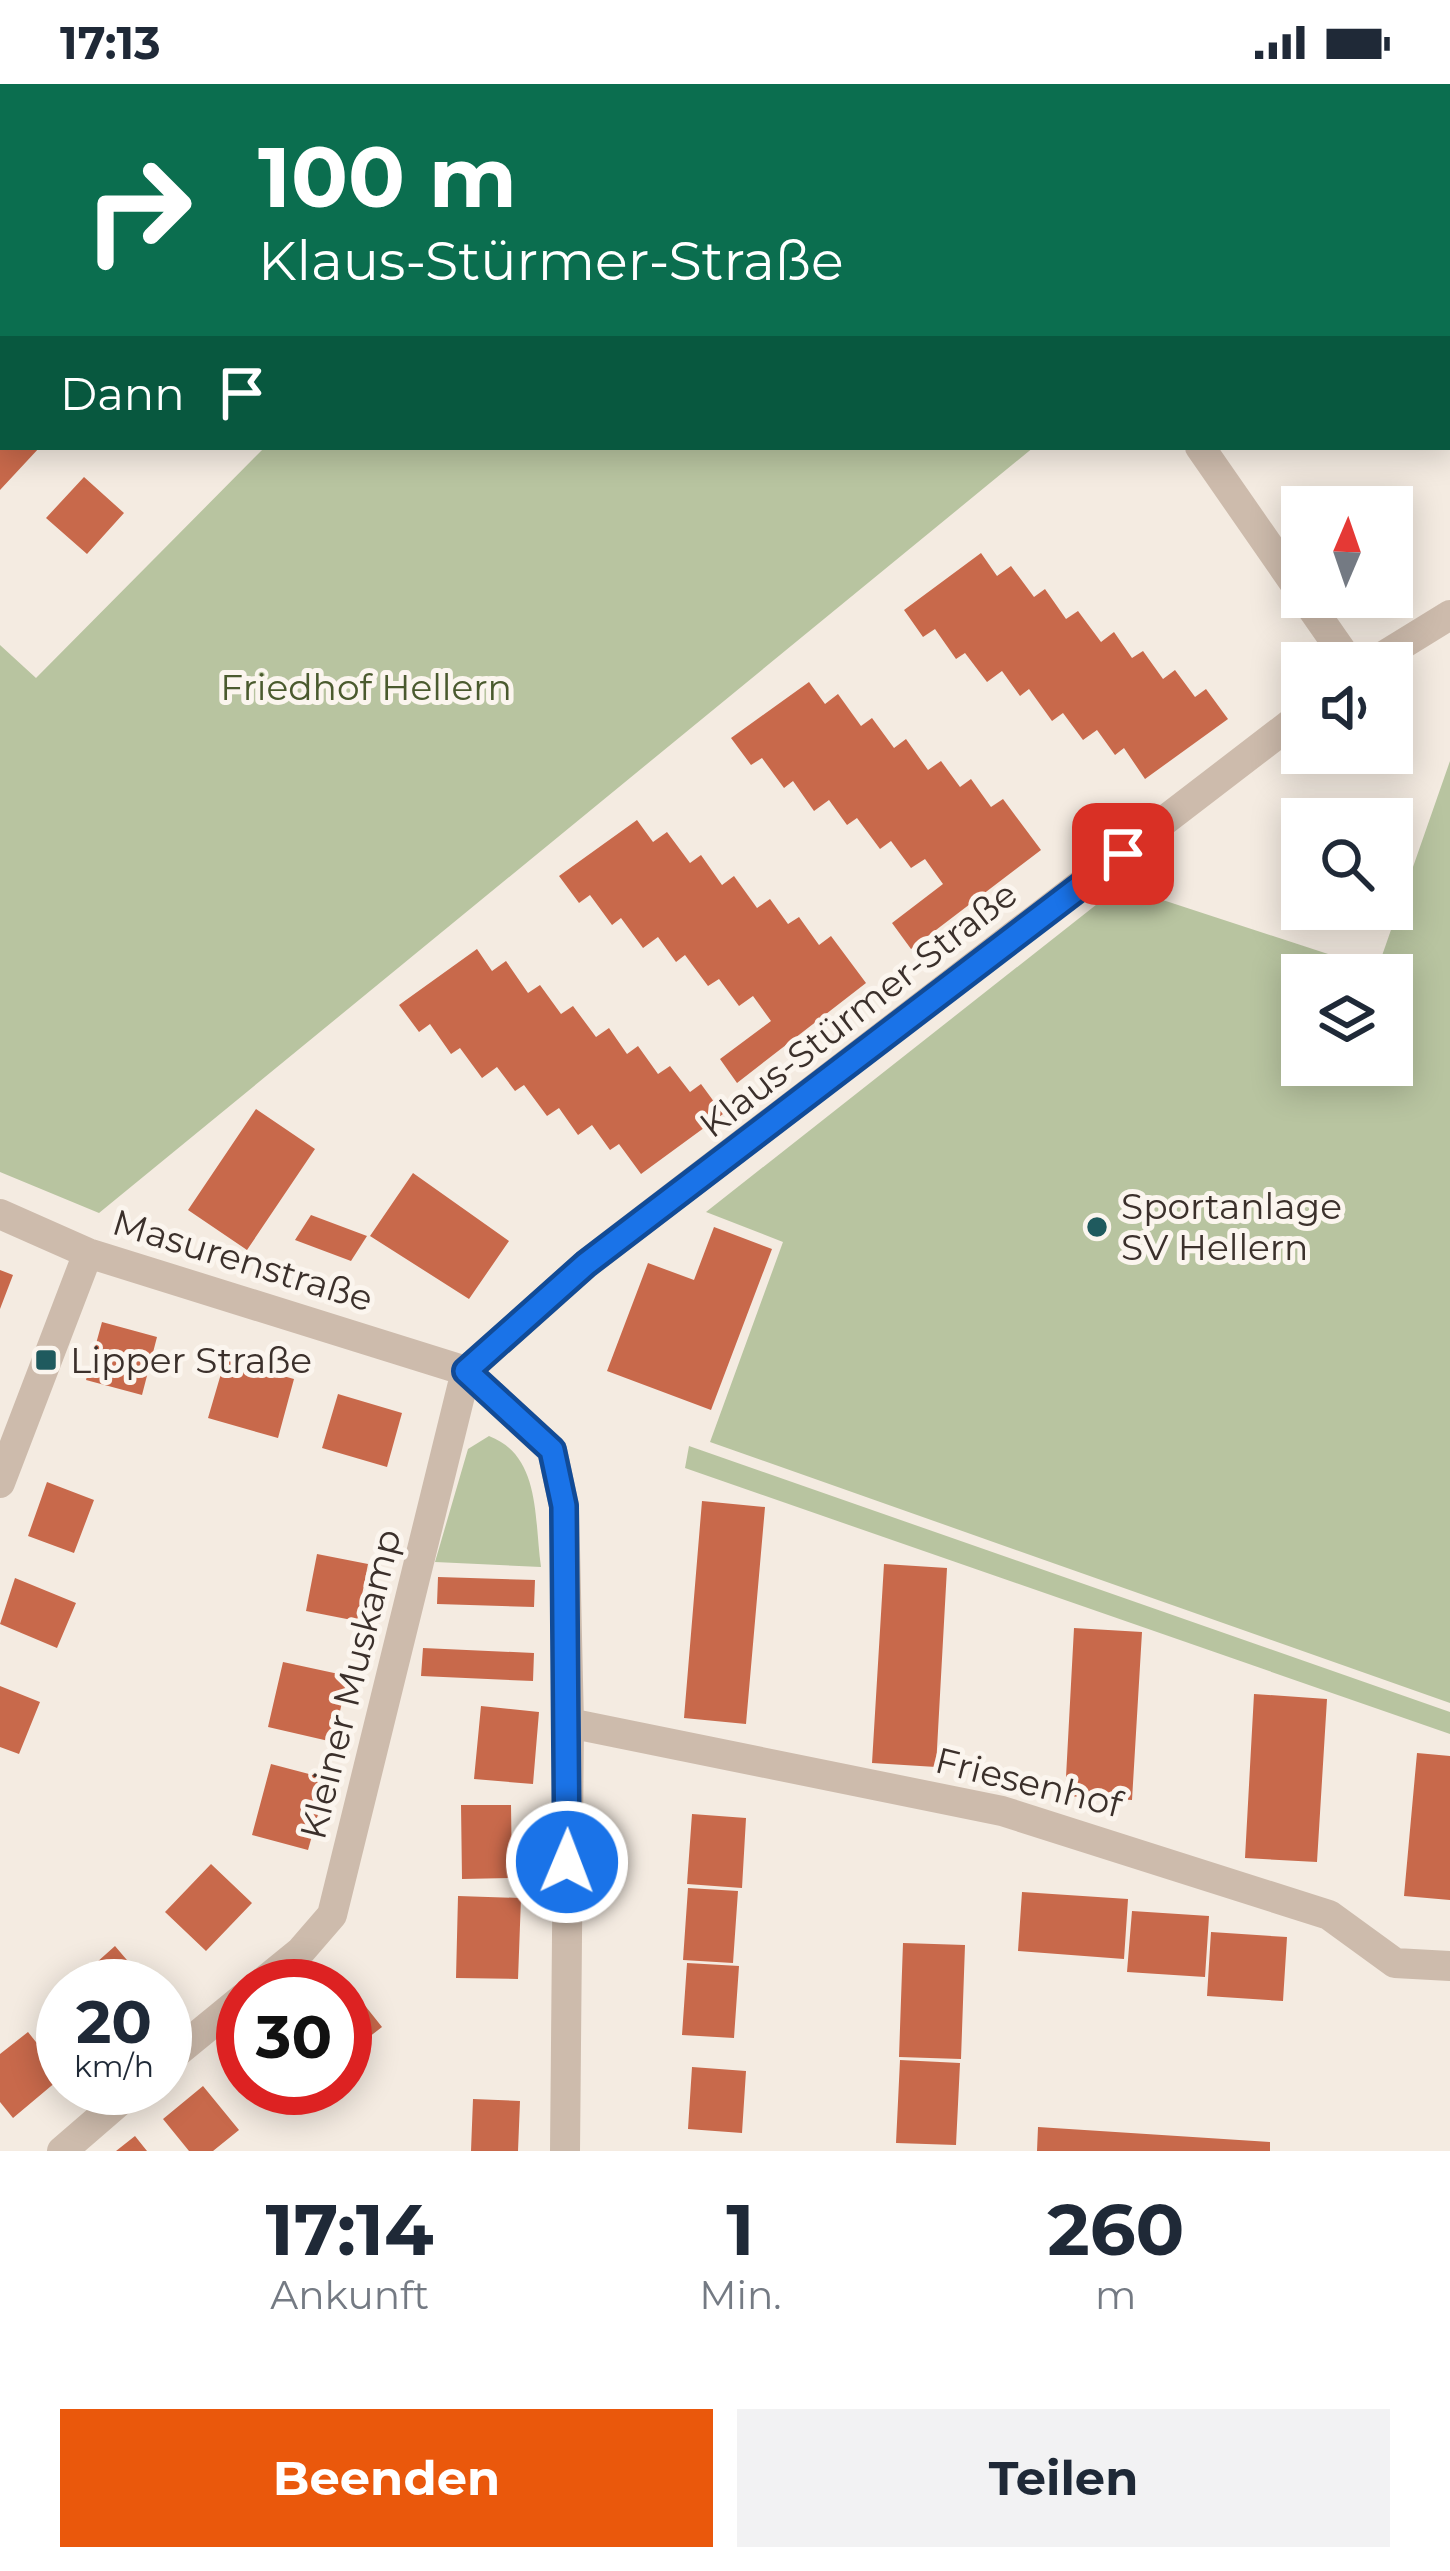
<!DOCTYPE html>
<html lang="de">
<head>
<meta charset="utf-8">
<style>
	:root { --surface:#fff; --page:#f2f2f3; --text:#1f2937; --muted:#747a83; --accent:#ea580c }
	body { margin:0; font-family:Montserrat,sans-serif; background:var(--page); color:var(--text); height:100vh; display:flex; flex-direction:column; font-size:45px; white-space:nowrap }
	* { box-sizing:border-box; margin:0 }
	p { font-size:39px; color:var(--muted) }
	.icon { flex:none; width:66px; height:66px; fill:none; stroke:currentColor; stroke-width:2; stroke-linecap:round; stroke-linejoin:round }
	.map { position:relative; height:2067px; overflow:hidden }
	.drawer { display:flex; flex-direction:column; background:var(--surface); flex:1 }
	.drawer>* { flex:none }
	.banner { position:absolute; left:0px; top:0px; width:1452px; height:366px; box-shadow:0 6px 30px #0003; background:#0b6e4f; color:#fff; overflow:hidden }
	.needle { width:78px; rotate:2deg }
	.buttons { position:absolute; left:1281px; top:402px; display:grid; gap:24px }
	.buttons a { display:grid; place-items:center; width:132px; height:132px; border-radius:0px; background:var(--surface); box-shadow:0 6px 30px #0003; font-size:60px }
	.speed { position:absolute; left:36px; top:1875px; display:flex; gap:24px; font-size:60px; font-weight:700; text-align:center }
	.speed>* { display:grid; place-content:center; width:156px; height:156px; border-radius:50%; background:var(--surface); box-shadow:0 6px 30px #0003; line-height:1 }
	.speed small { font-size:30px; font-weight:400 }
	.speed .limit { border:18px solid #d22; background:#fff; color:#111 }
	.pin { position:absolute; display:grid; place-items:center; width:102px; height:102px; color:#fff; margin:-51px; border-radius:24px; box-shadow:0 6px 18px #0006 }
	.me { position:absolute; width:132px; margin:-66px; rotate:1deg; stroke-linejoin:round; filter:drop-shadow(0 0 9px #0008) }
	.turn { display:flex; align-items:center; gap:42px; height:252px; padding:0 60px; font-size:54px }
	.turn .icon { width:156px; height:156px; stroke-width:2.5 }
	.turn b { display:block; font-size:84px; line-height:102px }
	.then { display:flex; align-items:center; height:114px; padding:0 60px; background:#0003; gap:24px; font-size:45px }
	.eta { display:flex; justify-content:space-evenly; align-items:center; height:204px; text-align:center }
	.eta b { font-size:72px; font-weight:700; line-height:84px }
	.primary-button { display:flex; gap:24px; margin-top:auto; padding:24px 60px }
	.primary-button a { flex:1; height:138px; border-radius:0px; background:var(--accent); color:#fff; font-size:48px; font-weight:700; line-height:138px; text-align:center }
	.primary-button a+a { background:var(--page); color:var(--text) }
	.status { display:flex; justify-content:space-between; align-items:center; height:84px; padding:0 60px; background:var(--surface); direction:ltr }
	.status svg { height:33px; fill:currentColor }
	.map>svg:first-child { display:block }
	.green { fill:#b8c4a0; fill-rule:evenodd }
	.building { fill:#c8694b }
	.lines { fill:none; stroke-linecap:round; stroke-linejoin:round }
	.lane { stroke:#cdbbac; stroke-width:18 }
	.street { stroke:#cdbbac; stroke-width:30 }
	.secondary { stroke:#a18a7d; stroke-width:30 }
	.route-casing { stroke:#114b97; stroke-width:30 }
	.route { stroke:#1a73e8; stroke-width:21 }
	.poi-dot { fill:#1f5a5e; stroke:#fbf5ee; stroke-width:4.5 }
	.labels { text-anchor:middle; dominant-baseline:central; stroke-width:10; stroke-linejoin:round; paint-order:stroke }
	.park-label { font-size:36px; fill:#4a5a2e; stroke:#fbf5ee }
	.street-label { font-size:36px; fill:#3b302b; stroke:#fbf5ee }
	.poi-label { font-size:36px; fill:#3b302b; stroke:#fbf5ee; text-anchor:start }
</style>
</head>
<body>
<div class="status"><b>17:13</b><svg viewBox="0 0 49 12"><path d="M0 12V9h3v3zM5 12V6h3v6zM10 12V3h3v9zM15 12V0h3v12zM26 1h20v11H26zM47 4h2v5h-2z"/></svg></div>
<div class="map">
<svg width="1450" height="2067" viewBox="0 0 1450 2067">
	<rect width="100%" height="100%" fill="#f4ebe1"/>
	<!-- green -->
	<path class="green" d="M 281,0 L 629,0 L 632,3 L 284,3 Z
		M 265,363 L 1034,363 L 99,1129 L 0,1088 L 0,561 L 36,594 Z
		M 1450,677 L 1450,1619 L 710,1358 L 783,1158 L 706,1128 L 1120,802 L 1377,886 ZM 1392,891 L 1392,981 L 1302,981 L 1302,891 Z
		M 489,1352 C 541,1372 534,1434 541,1483 L 435,1478 L 468,1365 Z
		M 689,1362 L 1450,1628 L 1450,1650 L 685,1384 Z"/>
	<!-- building -->
	<path class="building" d="M 0,363 L 40,363 L 0,406 Z
		M 84,393 L 124,429 L 87,470 L 46,434 Z
		M 981,469 L 997,492 L 1011,482 L 1034,513 L 1045,505 L 1066,535 L 1078,527 L 1101,558 L 1114,548 L 1132,574 L 1143,567 L 1163,595 L 1175,586 L 1195,613 L 1206,605 L 1228,635 L 1145,695 L 1124,664 L 1115,671 L 1097,646 L 1083,656 L 1063,629 L 1052,637 L 1029,605 L 1020,612 L 1002,587 L 987,598 L 965,569 L 956,575 L 935,545 L 923,553 L 904,526 Z
		M 809,598 L 825,620 L 838,610 L 861,642 L 872,634 L 894,664 L 906,655 L 928,686 L 941,677 L 960,703 L 971,695 L 991,723 L 1003,715 L 1041,766 L 911,865 L 892,839 L 943,800 L 925,775 L 911,784 L 891,757 L 880,765 L 857,734 L 847,741 L 829,716 L 814,727 L 793,697 L 784,704 L 762,674 L 751,681 L 731,654 Z
		M 637,736 L 653,758 L 667,748 L 690,779 L 701,771 L 722,801 L 734,792 L 757,824 L 770,815 L 788,840 L 799,833 L 819,861 L 831,852 L 866,899 L 737,999 L 720,975 L 771,937 L 753,912 L 739,922 L 719,895 L 708,902 L 685,871 L 676,878 L 658,853 L 643,864 L 621,834 L 612,841 L 590,811 L 579,819 L 559,792 Z
		M 477,865 L 492,887 L 506,877 L 528,909 L 540,901 L 561,930 L 573,922 L 596,953 L 609,944 L 627,970 L 638,962 L 658,990 L 670,982 L 690,1008 L 701,1000 L 723,1030 L 641,1090 L 619,1060 L 610,1066 L 592,1041 L 578,1051 L 559,1024 L 547,1032 L 524,1001 L 515,1007 L 497,983 L 482,994 L 460,964 L 451,970 L 430,940 L 419,948 L 399,921 Z
		M 256,1025 L 315,1065 L 247,1166 L 188,1126 Z
		M 413,1089 L 509,1157 L 469,1215 L 370,1152 Z
		M 311,1131 L 367,1152 L 351,1177 L 295,1156 Z
		M 714,1143 L 772,1165 L 711,1326 L 607,1287 L 648,1179 L 694,1196 Z
		M 0,1186 L 13,1191 L 0,1225 Z
		M 102,1238 L 157,1253 L 142,1311 L 86,1296 Z
		M 225,1276 L 294,1295 L 278,1354 L 208,1334 Z
		M 338,1310 L 402,1329 L 387,1383 L 322,1364 Z
		M 47,1398 L 94,1416 L 74,1469 L 28,1452 Z
		M 702,1417 L 765,1423 L 746,1640 L 684,1634 Z
		M 317,1470 L 368,1480 L 357,1537 L 306,1527 Z
		M 884,1480 L 947,1484 L 936,1683 L 872,1679 Z
		M 438,1493 L 535,1496 L 534,1523 L 437,1520 Z
		M 15,1494 L 76,1519 L 57,1564 L 0,1540 Z
		M 1074,1544 L 1142,1548 L 1132,1716 L 1065,1712 Z
		M 423,1564 L 534,1569 L 533,1597 L 421,1592 Z
		M 283,1578 L 348,1592 L 333,1658 L 268,1643 Z
		M 0,1602 L 40,1618 L 19,1670 L 0,1663 Z
		M 1254,1610 L 1327,1615 L 1317,1778 L 1245,1774 Z
		M 481,1622 L 539,1628 L 533,1700 L 474,1695 Z
		M 1417,1669 L 1450,1672 L 1450,1816 L 1404,1812 Z
		M 271,1680 L 328,1695 L 308,1766 L 252,1751 Z
		M 461,1721 L 511,1721 L 512,1794 L 462,1795 Z
		M 692,1730 L 746,1734 L 742,1804 L 687,1800 Z
		M 211,1780 L 252,1819 L 206,1867 L 165,1828 Z
		M 688,1804 L 738,1807 L 733,1879 L 683,1876 Z
		M 1022,1808 L 1128,1815 L 1124,1875 L 1018,1867 Z
		M 458,1812 L 521,1814 L 518,1895 L 456,1894 Z
		M 1132,1827 L 1209,1832 L 1205,1893 L 1127,1888 Z
		M 1211,1848 L 1287,1853 L 1283,1917 L 1207,1912 Z
		M 903,1859 L 965,1861 L 961,1975 L 899,1973 Z
		M 115,1862 L 149,1902 L 82,1902 L 77,1896 Z
		M 687,1879 L 739,1882 L 734,1954 L 682,1951 Z
		M 355,1909 L 382,1943 L 351,1967 L 345,1960 L 345,1917 Z
		M 28,1948 L 63,1992 L 13,2034 L 0,2018 L 0,1970 Z
		M 243,1970 L 243,1997 L 230,1981 Z
		M 900,1976 L 960,1979 L 956,2061 L 896,2059 Z
		M 692,1983 L 746,1987 L 742,2049 L 688,2045 Z
		M 203,2002 L 239,2046 L 213,2067 L 189,2067 L 163,2035 Z
		M 249,2004 L 277,2004 L 261,2018 Z
		M 473,2015 L 520,2017 L 518,2067 L 471,2067 Z
		M 1038,2043 L 1270,2058 L 1270,2067 L 1037,2067 Z
		M 135,2052 L 147,2067 L 116,2067 Z"/>
	<g class="lines">
		<!-- lane -->
		<path class="lane" d="M 205,0 L 209,3
			M 0,31 L 3,34"/>
		<!-- street -->
		<path class="street" d="M 926,0 L 928,3
			M 1200,363 L 1302,510
			M 1304,513 L 1350,579
			M 1372,579 L 1450,531
			M 0,1130 L 88,1169 L 466,1287 L 552,1366 L 564,1422 L 569,1639 L 565,2067
			M 466,1287 L 586,1180 L 1302,631
			M 0,1399 L 88,1169
			M 569,1639 L 1002,1727 L 1329,1831 L 1395,1879 L 1450,1882
			M 258,1902 L 300,1868 L 332,1831 L 466,1287
			M 165,1978 L 243,1914
			M 62,2067 L 135,2004"/>
		<!-- secondary -->
		<path class="secondary" d="M 120,3 L 123,0
			M 0,129 L 3,126"/>
	</g>
	<g class="lines">
		<defs>
			<path id="route" d="M 567,1778 L 564,1422 L 552,1366 L 466,1287 L 586,1180 L 1123,770"/>
		</defs>
		<!-- route casing -->
		<use href="#route" class="route-casing"/>
		<!-- route -->
		<use href="#route" class="route"/>
	</g>
	<!-- markers -->
	<g class="poi-dot">
		<circle cx="1097" cy="1143" r="12"/>
		<rect x="34" y="1264" width="24" height="24" rx="6"/>
	</g>
	<g class="labels">
		<!-- park labels -->
		<g class="park-label">
			<text x="366" y="603">Friedhof Hellern</text>
		</g>
		<!-- street labels -->
		<g class="street-label">
			<text transform="translate(858 925) rotate(-38)">Klaus-Stürmer-Straße</text>
			<text transform="translate(243 1176) rotate(17)">Masurenstraße</text>
			<text transform="translate(350 1600) rotate(-76)">Kleiner Muskamp</text>
			<text transform="translate(1029 1698) rotate(14)">Friesenhof</text>
		</g>
		<!-- poi labels -->
		<g class="poi-label">
			<text x="1121" y="1122">Sportanlage<tspan x="1121" dy="41">SV Hellern</tspan></text>
			<text x="70" y="1276">Lipper Straße</text>
		</g>
	</g>
</svg>
<div class="buttons">
<a><svg class="needle" viewBox="-14 -14 28 28"><path d="M0-13l5 13h-10z" fill="#e53935"/><path d="M0 13l5-13h-10z" fill="#747a83"/></svg></a>
<a><svg class="icon" aria-label="sound" viewBox="0 0 24 24"><path d="M4 9h4l5-4v14l-5-4H4zM17 9q2 3 0 6"/></svg></a>
<a><svg class="icon" aria-label="search" viewBox="0 0 24 24"><circle cx="10" cy="10" r="6"/><path d="M15 15l6 6"/></svg></a>
<a><svg class="icon" aria-label="layers" viewBox="0 0 24 24"><path d="M12 4l9 5-9 5-9-5zM3 14l9 5 9-5"/></svg></a>
</div>
<div class="speed"><div>20<small>km/h</small></div><div class="limit">30</div></div>
<div class="pin" style="left:1123px;top:770px;background:#d93025"><svg class="icon" aria-label="arrive" viewBox="0 0 24 24"><path d="M6 21V4h12l-3 4 3 4H6"/></svg></div>
<svg class="me" style="left:567px;top:1778px" viewBox="-20 -20 40 40"><circle r="17" fill="#1a73e8" stroke="#fff" stroke-width="3"/><path d="M0-11L8 9 0 5-8 9z" fill="#fff"/></svg>
<div class="banner">
<div class="turn"><svg class="icon" aria-label="right" viewBox="0 0 24 24"><path d="M7 20v-9h11M14 6l5 5-5 5"/></svg><div><b>100 m</b>Klaus-Stürmer-Straße</div></div>
<div class="then">Dann<svg class="icon" aria-label="arrive" viewBox="0 0 24 24"><path d="M6 21V4h12l-3 4 3 4H6"/></svg></div>
</div>
</div>
<section class="drawer">
<div class="eta">
<div><b>17:14</b><p>Ankunft</p></div>
<div><b>1</b><p>Min.</p></div>
<div><b>260</b><p>m</p></div>
</div>
<div class="primary-button"><a>Beenden</a><a>Teilen</a></div>
</section>
</body>
</html>
